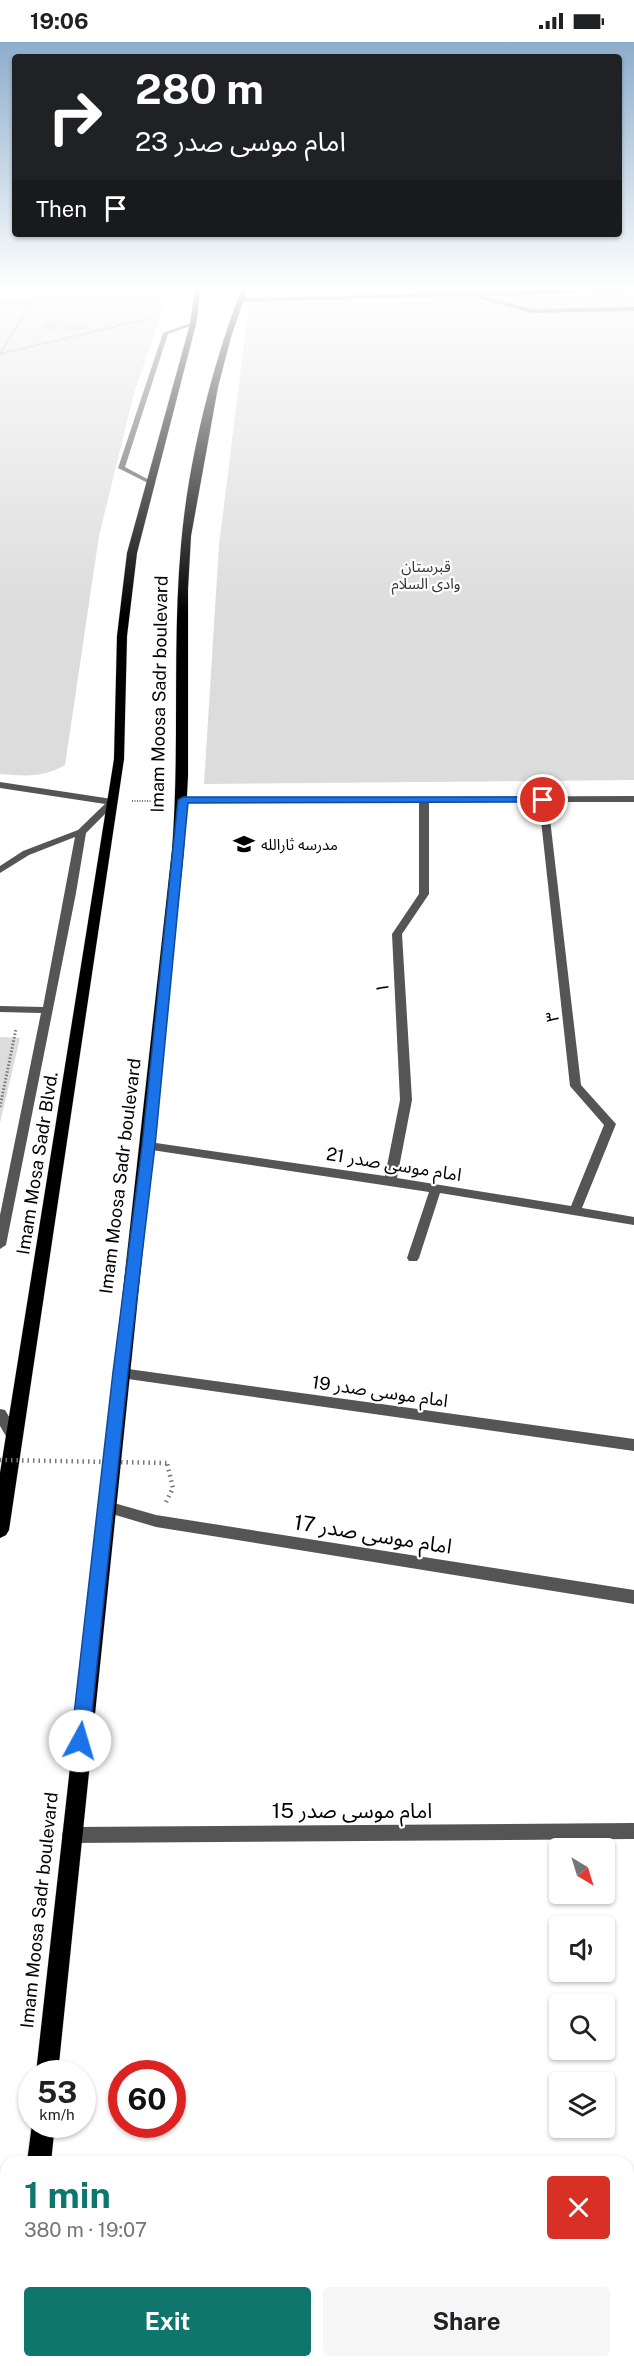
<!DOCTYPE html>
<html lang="en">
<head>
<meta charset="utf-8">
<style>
	:root { --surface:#fff; --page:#f6f6f6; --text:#202124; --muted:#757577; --accent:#0f766e }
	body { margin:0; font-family:"Public Sans","Noto Sans Arabic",sans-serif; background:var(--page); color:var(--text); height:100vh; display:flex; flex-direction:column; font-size:22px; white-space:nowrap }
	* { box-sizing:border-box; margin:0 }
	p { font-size:20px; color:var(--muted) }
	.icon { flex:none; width:33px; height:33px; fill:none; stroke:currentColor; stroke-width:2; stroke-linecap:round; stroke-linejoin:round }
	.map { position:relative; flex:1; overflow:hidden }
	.panel { position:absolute; left:0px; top:2114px; width:634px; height:212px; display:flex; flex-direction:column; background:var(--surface); border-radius:18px 18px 0 0; box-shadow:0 2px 4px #0004 }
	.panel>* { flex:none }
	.hud { position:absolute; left:12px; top:12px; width:610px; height:183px; border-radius:6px; box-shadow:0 2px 4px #0004; background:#202124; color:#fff; overflow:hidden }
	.needle { width:39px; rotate:142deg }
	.tools { position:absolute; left:549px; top:1796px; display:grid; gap:12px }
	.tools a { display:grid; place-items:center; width:66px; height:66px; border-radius:6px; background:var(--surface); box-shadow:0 2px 4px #0004; font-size:30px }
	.speed { position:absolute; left:18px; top:2018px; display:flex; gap:12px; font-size:30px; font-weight:700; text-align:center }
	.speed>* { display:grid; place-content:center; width:78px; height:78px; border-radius:50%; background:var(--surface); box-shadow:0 2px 4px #0004; line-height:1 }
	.speed small { font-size:15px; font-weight:400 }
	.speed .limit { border:9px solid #d22; background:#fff; color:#111 }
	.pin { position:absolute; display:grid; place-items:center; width:51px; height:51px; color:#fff; margin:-26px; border:3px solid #fff; border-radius:50%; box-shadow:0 2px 6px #0007 }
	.me { position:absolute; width:66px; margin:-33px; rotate:6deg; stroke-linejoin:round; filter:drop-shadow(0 0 4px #0008) }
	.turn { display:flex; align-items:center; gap:21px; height:126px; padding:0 24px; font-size:27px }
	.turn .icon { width:78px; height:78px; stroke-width:2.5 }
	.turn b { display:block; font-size:42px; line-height:51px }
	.then { display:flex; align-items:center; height:57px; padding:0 24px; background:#0003; gap:12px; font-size:22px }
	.round { display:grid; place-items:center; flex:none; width:63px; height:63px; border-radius:6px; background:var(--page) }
	.headline { display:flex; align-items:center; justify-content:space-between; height:102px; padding:0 24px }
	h1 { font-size:36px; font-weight:700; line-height:45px; color:var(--accent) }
	.button { display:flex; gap:12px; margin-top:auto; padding:12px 24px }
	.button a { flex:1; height:69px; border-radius:6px; background:var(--accent); color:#fff; font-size:24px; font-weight:700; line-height:69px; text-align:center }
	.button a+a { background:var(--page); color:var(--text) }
	.status { display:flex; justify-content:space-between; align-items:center; height:42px; padding:0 30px; background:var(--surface); direction:ltr }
	.status svg { height:16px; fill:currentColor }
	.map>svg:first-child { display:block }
	.green { fill:#dcdcdc }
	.building { fill:#c4c4c4 }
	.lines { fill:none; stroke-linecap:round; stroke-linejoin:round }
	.primary-casing { stroke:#dbdbdb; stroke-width:1 }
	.path-far2 { stroke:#777; stroke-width:2; stroke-dasharray:1 1.5; stroke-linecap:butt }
	.path-far1 { stroke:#777; stroke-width:3; stroke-dasharray:1.5 2; stroke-linecap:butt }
	.path { stroke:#777; stroke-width:4.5; stroke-dasharray:1.5 4; stroke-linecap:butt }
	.service { fill:#555; fill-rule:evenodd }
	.minor { fill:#555; fill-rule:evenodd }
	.primary { fill:#000; fill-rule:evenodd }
	.path-bridge { stroke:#777; stroke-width:4.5; stroke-dasharray:1.5 4; stroke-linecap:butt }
	.route { fill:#1a73e8; stroke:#114b97; stroke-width:1.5 }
	.labels { text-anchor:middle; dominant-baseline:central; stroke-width:4.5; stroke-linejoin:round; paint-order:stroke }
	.far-park-label { font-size:15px; fill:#333; stroke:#fff }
	.far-poi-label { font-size:15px; fill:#000; stroke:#fff; text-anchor:start }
	.street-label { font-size:18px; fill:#000; stroke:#fff }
	.near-street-label { font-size:21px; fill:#000; stroke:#fff }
</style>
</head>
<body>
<div class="status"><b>19:06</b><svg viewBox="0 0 49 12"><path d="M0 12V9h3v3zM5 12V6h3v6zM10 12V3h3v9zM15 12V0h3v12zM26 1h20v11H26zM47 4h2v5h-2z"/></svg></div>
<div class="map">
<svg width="634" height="2324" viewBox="0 0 634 2324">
	<rect width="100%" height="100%" fill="#fff"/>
	<!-- green -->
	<path class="green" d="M 0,246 L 170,246 L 134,351 L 99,494 L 65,723 C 43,736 25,734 0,732 Z
		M 634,251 L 634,738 L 204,742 L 219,503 L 249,262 Z
		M 0,995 L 20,996 L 0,1081 Z"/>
	<!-- building -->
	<path class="building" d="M 45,280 L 58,280 L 56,288 L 42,288 Z
		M 89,282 L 88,288 L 63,288 L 64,283 Z"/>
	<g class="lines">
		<defs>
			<path id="primary" d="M 195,246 L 201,246 L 196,282 L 137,511 L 127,594 L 124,717 L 9,1488 L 6,1493 L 0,1496 L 0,1431 L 114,717 L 117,594 L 127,511 L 190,282 Z
				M 242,246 L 248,246 L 231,295 L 218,345 L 191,494 L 188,547 L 188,734 L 184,808 L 58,2031 L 36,2031 L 172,808 C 180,707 172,604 181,503 C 188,420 212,323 242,246 Z
				M 32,2082 L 55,2082 L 51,2120 L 27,2120 Z
				M 7,2319 L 33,2319 L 32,2324 L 6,2324 Z"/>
		</defs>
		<!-- primary casing -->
		<use href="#primary" class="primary-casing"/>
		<!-- path-far2 -->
		<path class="path-far2" d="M 10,246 L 1,260 L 30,260
			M 0,311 L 41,246
			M 0,312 L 160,274
			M 132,759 L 161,759"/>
		<!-- path-far1 -->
		<path class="path-far1" d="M 0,1065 L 16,987"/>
		<!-- path -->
		<path class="path" d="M 166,1460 L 173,1446 L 167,1421"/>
		<!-- service -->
		<path class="service" d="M 191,281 L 196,282 L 168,292 L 125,425 L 153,440 L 148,441 L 118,426 L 163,291 Z
			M 0,740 L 112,757 L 117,760 L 86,791 L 76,851 L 6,1203 L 0,1207 L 0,1173 L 41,971 L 0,970 L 0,964 L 43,965 L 75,795 L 29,813 L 0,831 L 0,824 L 23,809 L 78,788 L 105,762 L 0,746 Z
			M 0,1367 L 5,1368 L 20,1393 L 22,1397 L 20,1401 L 15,1403 L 10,1401 L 0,1384 Z"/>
		<!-- minor -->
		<path class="minor" d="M 634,246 L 634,250 L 480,254 L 532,267 L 634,265 L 634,269 L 532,271 L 477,256 L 478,254 L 241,260 L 238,258 L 241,256 Z
			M 634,754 L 634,760 L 548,760 L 581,1043 L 616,1082 L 582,1166 L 634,1175 L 634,1183 L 440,1151 L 419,1216 L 417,1219 L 409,1219 L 407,1216 L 429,1150 L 145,1107 L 143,1104 L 149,1100 L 385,1134 L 400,1058 L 392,892 L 419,852 L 419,760 L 183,761 L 178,758 L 180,756 ZM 429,760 L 539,760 L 570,1044 L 604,1083 L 571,1164 L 397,1136 L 412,1058 L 402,892 L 429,852 Z
			M 121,1326 L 634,1397 L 634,1409 L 121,1336 L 116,1335 L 114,1331 L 116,1327 Z
			M 107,1459 L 156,1473 L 634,1548 L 634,1562 L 156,1485 L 102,1469 L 100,1465 L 102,1461 Z
			M 634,1781 L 634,1797 L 70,1801 L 64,1799 L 62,1793 L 64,1787 L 70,1785 Z
			M 628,2171 L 634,2171 L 634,2191 L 628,2191 Z
			M 537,2319 L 557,2319 L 558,2324 L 538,2324 Z"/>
		<!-- primary -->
		<use href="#primary" class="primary"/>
		<!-- path-bridge -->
		<path class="path-bridge" d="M 0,1418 L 167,1421"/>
	</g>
	<!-- sky -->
	<linearGradient id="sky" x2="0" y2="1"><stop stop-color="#8cadcc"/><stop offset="0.43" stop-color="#fff"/><stop offset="1" stop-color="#fff" stop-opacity="0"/></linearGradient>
	<rect width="634" height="572" fill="url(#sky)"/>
	<!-- route -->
	<path class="route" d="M 543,755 L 548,758 L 547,760 L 188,761 L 155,1104 L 128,1330 L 89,1699 L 87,1705 L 80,1708 L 74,1705 L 71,1699 L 113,1330 L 142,1104 L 178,758 L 183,755 Z"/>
	<!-- icons -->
	<defs>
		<symbol id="school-bare" viewBox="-9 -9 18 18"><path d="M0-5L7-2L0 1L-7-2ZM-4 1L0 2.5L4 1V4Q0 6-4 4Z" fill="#000" stroke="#fff" stroke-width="2.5" paint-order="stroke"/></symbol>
	</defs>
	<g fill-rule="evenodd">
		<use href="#school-bare" x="229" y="787" width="30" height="30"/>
	</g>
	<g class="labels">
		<!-- far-park labels -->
		<g class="far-park-label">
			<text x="426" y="524">قبرستان<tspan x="426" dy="17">وادی السلام</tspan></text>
		</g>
		<!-- far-poi labels -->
		<g class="far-poi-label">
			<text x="261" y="802">مدرسه ثارالله</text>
		</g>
		<!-- street labels -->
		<g class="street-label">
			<text transform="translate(159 652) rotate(-89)">Imam Moosa Sadr boulevard</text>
			<text transform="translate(382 946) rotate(-93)">۱</text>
			<text transform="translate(552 975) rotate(-97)">۳</text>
			<text transform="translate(37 1121) rotate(-81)">Imam Mosa Sadr Blvd.</text>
			<text transform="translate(394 1122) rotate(9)">امام موسی صدر 21</text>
			<text transform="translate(120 1134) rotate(-83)">Imam Moosa Sadr boulevard</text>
			<text transform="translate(380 1349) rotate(8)">امام موسی صدر 19</text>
			<text transform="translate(39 1868) rotate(-84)">Imam Moosa Sadr boulevard</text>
		</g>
		<!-- near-street labels -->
		<g class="near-street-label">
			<text transform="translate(373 1492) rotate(9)">امام موسی صدر 17</text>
			<text x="352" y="1768">امام موسی صدر 15</text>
		</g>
	</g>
</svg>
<div class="tools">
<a><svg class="needle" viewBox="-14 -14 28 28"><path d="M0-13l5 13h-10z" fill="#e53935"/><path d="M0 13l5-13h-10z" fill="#757577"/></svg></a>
<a><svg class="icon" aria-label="sound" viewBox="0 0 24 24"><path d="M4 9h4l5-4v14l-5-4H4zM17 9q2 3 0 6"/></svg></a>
<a><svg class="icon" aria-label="search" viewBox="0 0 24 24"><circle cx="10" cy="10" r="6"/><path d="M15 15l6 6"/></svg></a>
<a><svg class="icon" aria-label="layers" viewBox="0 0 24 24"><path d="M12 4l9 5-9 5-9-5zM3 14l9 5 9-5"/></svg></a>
</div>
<div class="speed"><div>53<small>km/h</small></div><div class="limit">60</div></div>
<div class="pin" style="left:543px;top:758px;background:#d93025"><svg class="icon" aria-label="arrive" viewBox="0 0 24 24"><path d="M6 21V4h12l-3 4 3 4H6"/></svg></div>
<svg class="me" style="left:80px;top:1699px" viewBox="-20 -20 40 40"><circle r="19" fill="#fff"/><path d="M0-13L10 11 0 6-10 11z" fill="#1a73e8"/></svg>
<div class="hud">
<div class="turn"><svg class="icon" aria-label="right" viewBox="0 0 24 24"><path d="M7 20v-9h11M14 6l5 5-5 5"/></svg><div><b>280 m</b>امام موسی صدر 23</div></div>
<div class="then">Then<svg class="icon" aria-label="arrive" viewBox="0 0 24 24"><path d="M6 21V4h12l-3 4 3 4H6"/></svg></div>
</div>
<section class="panel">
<div class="headline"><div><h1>1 min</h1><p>380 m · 19:07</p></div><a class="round" style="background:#d93025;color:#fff"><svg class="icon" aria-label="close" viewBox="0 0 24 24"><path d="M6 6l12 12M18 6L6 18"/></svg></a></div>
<div class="button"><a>Exit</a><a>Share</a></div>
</section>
</div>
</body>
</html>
